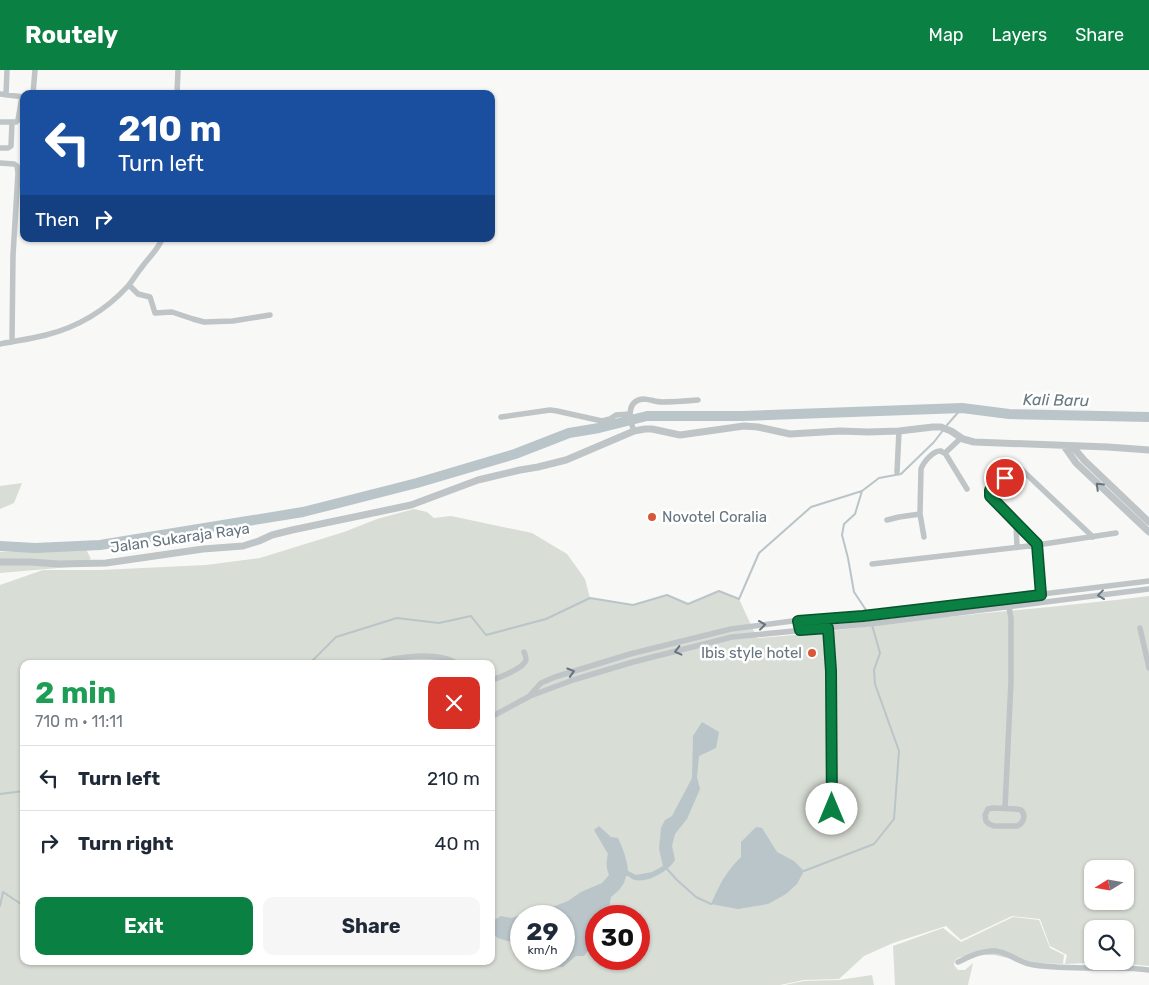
<!DOCTYPE html>
<html lang="en">
<head>
<meta charset="utf-8">
<style>
	:root { --surface:#fff; --page:#f6f6f7; --text:#1f2937; --muted:#747a83; --line:#e0e1e3; --accent:#0b8043 }
	body { margin:0; font-family:Rubik,sans-serif; background:var(--page); color:var(--text); height:100vh; display:flex; flex-direction:column; font-size:19px; white-space:nowrap }
	* { box-sizing:border-box; margin:0 }
	p { font-size:16px; color:var(--muted) }
	.icon { flex:none; width:28px; height:28px; fill:none; stroke:currentColor; stroke-width:2; stroke-linecap:round; stroke-linejoin:round }
	.map { position:relative; flex:1; overflow:hidden }
	.side { position:absolute; left:20px; top:590px; width:475px; height:305px; display:flex; flex-direction:column; background:var(--surface); border-radius:10px; box-shadow:0 1px 4px #0004 }
	.side>* { flex:none }
	.hud { position:absolute; left:20px; top:20px; width:475px; height:152px; border-radius:10px; box-shadow:0 1px 4px #0004; background:#1a4fa0; color:#fff; overflow:hidden }
	.needle { width:32px; rotate:259deg }
	.tools { position:absolute; left:1084px; top:790px; display:grid; gap:10px }
	.tools a { display:grid; place-items:center; width:50px; height:50px; border-radius:10px; background:var(--surface); box-shadow:0 1px 4px #0004; font-size:25px }
	.speed { position:absolute; left:510px; top:835px; display:flex; gap:10px; font-size:25px; font-weight:700; text-align:center }
	.speed>* { display:grid; place-content:center; width:65px; height:65px; border-radius:50%; background:var(--surface); box-shadow:0 1px 4px #0004; line-height:1 }
	.speed small { font-size:12px; font-weight:400 }
	.speed .limit { border:8px solid #d22; background:#fff; color:#111 }
	.pin { position:absolute; display:grid; place-items:center; width:42px; height:42px; color:#fff; margin:-21px; border:2px solid #fff; border-radius:50%; box-shadow:0 1px 5px #0007 }
	.me { position:absolute; width:55px; margin:-28px; rotate:0deg; stroke-linejoin:round; filter:drop-shadow(0 0 4px #0008) }
	.turn { display:flex; align-items:center; gap:18px; height:105px; padding:0 15px; font-size:22px }
	.turn .icon { width:65px; height:65px; stroke-width:2.5 }
	.turn b { display:block; font-size:35px; line-height:42px }
	.then { display:flex; align-items:center; height:48px; padding:0 15px; background:#0003; gap:10px; font-size:19px }
	.round { display:grid; place-items:center; flex:none; width:52px; height:52px; border-radius:10px; background:var(--page) }
	.overview { display:flex; align-items:center; justify-content:space-between; height:85px; padding:0 15px }
	h1 { font-size:30px; font-weight:700; line-height:38px; color:#1e9e55 }
	.cta { display:flex; gap:10px; margin-top:auto; padding:10px 15px }
	.cta a { flex:1; height:58px; border-radius:10px; background:var(--accent); color:#fff; font-size:20px; font-weight:700; line-height:58px; text-align:center }
	.cta a+a { background:var(--page); color:var(--text) }
	ul { padding:0; list-style:none }
	li { display:flex; align-items:center; gap:15px; height:65px; padding:0 15px; border-top:1px solid var(--line) }
	li div { flex:1 }
	li b { display:block; font-size:19px }
	li em { font-style:normal }
	header { display:flex; align-items:center; gap:30px; box-sizing:border-box; height:70px; padding:0 25px; background:var(--accent); color:#fff }
	header strong { font-size:24px }
	nav { display:flex; gap:28px; margin-inline-start:auto; font-size:18px }
	.map>svg:first-child { display:block }
	.green { fill:#d8ddd5; fill-rule:evenodd }
	.water { fill:#b9c5c9 }
	.lines { fill:none; stroke-linecap:round; stroke-linejoin:round }
	.stream { stroke:#b9c5c9; stroke-width:2 }
	.river { stroke:#b9c5c9; stroke-width:10 }
	.minor { stroke:#bfc4c7; stroke-width:5.5 }
	.tertiary { stroke:#bfc4c7; stroke-width:7 }
	.oneway { stroke:#65747f }
	.route-casing { stroke:#07532c; stroke-width:12 }
	.route { stroke:#0b8043; stroke-width:9 }
	.poi-dot { fill:#d95736; stroke:#fff; stroke-width:2 }
	.labels { text-anchor:middle; dominant-baseline:central; stroke-width:5; stroke-linejoin:round; paint-order:stroke }
	.poi-label { font-size:15px; fill:#65747f; stroke:#fff; text-anchor:start }
	.street-label { font-size:15px; fill:#65747f; stroke:#fff }
	.water-label { font-size:16px; font-style:italic; fill:#657a80; stroke:#fff }
</style>
</head>
<body>
<header>
<strong>Routely</strong>
<nav><a>Map</a><a>Layers</a><a>Share</a></nav>
</header>
<div class="map">
<svg width="1149" height="915" viewBox="0 0 1149 915">
	<rect width="100%" height="100%" fill="#f8f8f6"/>
	<!-- green -->
	<path class="green" d="M 22,413 L 14,433 L 0,439 L 0,416 Z
		M 414,439 L 427,442 L 434,448 L 451,446 L 532,463 L 567,484 L 585,509 L 590,528 L 633,535 L 667,525 L 688,534 L 719,521 L 739,529 L 757,568 C 809,565 860,557 911,551 C 991,542 1070,536 1149,526 L 1149,896 L 1109,892 L 1065,894 L 1067,885 L 1050,876 L 1040,849 L 1012,846 L 961,870 L 946,856 L 893,873 L 864,886 L 839,909 L 804,910 L 780,915 L 0,915 L 0,515 L 43,500 L 101,500 L 206,495 L 260,488 L 344,462 L 377,449 ZM 24,594 L 491,594 L 491,891 L 24,891 ZM 1092,799 L 1125,799 L 1125,831 L 1092,831 ZM 521,846 L 564,846 L 564,889 L 521,889 ZM 596,846 L 639,846 L 639,889 L 596,889 ZM 1092,859 L 1125,859 L 1125,891 L 1092,891 Z
		M 86,479 L 91,489 L 70,497 L 0,503 L 0,482 Z
		M 1013,847 L 1039,850 L 1050,878 L 1064,885 L 1063,894 L 1030,893 L 994,885 L 980,885 L 969,888 C 963,886 960,886 955,890 L 954,895 L 958,900 L 965,900 L 973,893 L 968,915 L 895,915 L 893,876 L 943,858 L 961,872 Z
		M 872,905 L 874,915 L 785,915 L 804,911 L 839,910 Z"/>
	<!-- water -->
	<path class="water" d="M 702,652 L 719,662 L 716,678 L 699,686 L 697,707 L 700,719 L 687,749 L 675,764 L 672,776 L 675,790 C 669,801 648,813 635,810 C 633,810 630,807 628,806 L 626,806 L 624,813 L 619,820 L 611,827 L 609,838 L 601,846 L 596,846 L 596,855 L 591,864 L 590,878 L 584,886 L 576,886 L 563,897 L 551,896 L 538,889 L 564,889 L 564,846 L 521,846 L 521,875 L 498,868 L 491,863 L 491,852 L 501,846 L 512,848 L 540,837 L 550,838 L 568,831 L 581,822 L 602,813 L 609,805 C 606,797 606,792 608,784 L 594,760 L 599,756 L 611,767 L 618,768 C 623,779 627,789 628,801 L 636,805 L 652,802 L 663,796 L 659,779 L 661,758 L 665,750 L 672,746 L 692,708 L 693,666 Z
		M 756,757 L 762,758 L 777,782 L 794,791 L 804,801 L 797,814 L 786,824 L 768,834 L 738,839 L 711,834 C 720,814 725,803 741,787 L 741,772 Z"/>
	<g class="lines">
		<!-- stream -->
		<path class="stream" d="M 868,543 L 854,522 L 848,488 L 842,465 L 844,454 L 855,444 L 862,421 L 879,408 L 901,404 L 934,372 L 947,355 L 962,338
			M 309,594 L 336,567 L 397,548 L 439,553 L 471,546 L 486,565 L 546,549 L 590,528 L 633,535 L 667,525 L 688,534 L 719,521 L 739,529 L 759,483 L 811,437 L 862,421
			M 0,724 L 24,721
			M 667,799 L 677,810 L 696,827 L 711,834
			M 804,801 L 874,774 L 894,749 L 899,681 L 875,614 L 874,600 L 880,583 L 870,548
			M 0,836 L 3,822 L 24,836"/>
		<!-- river -->
		<path class="river" d="M 0,476 L 35,478 L 100,475 L 303,442 L 417,413 L 515,384 L 569,363 L 599,358 L 647,346 L 742,346 L 962,338 L 1009,344 L 1149,347"/>
		<!-- minor -->
		<path class="minor" d="M 0,24 L 24,27
			M 33,24 L 35,0
			M 177,24 L 178,0
			M 6,25 L 7,0
			M 0,52 L 16,52 L 18,50 L 22,27
			M 0,78 L 8,78 L 11,76 L 12,53
			M 0,93 L 14,94 L 17,96 L 18,103 L 13,185 L 12,272
			M 129,215 L 138,224 L 150,227 L 155,243 L 172,242 L 193,249 L 204,252 L 233,251 L 270,245
			M 0,274 C 15,271 31,269 46,265 C 78,257 106,240 128,216 C 133,210 137,203 142,197 C 148,188 158,180 162,169
			M 501,347 L 550,340 L 557,341 L 602,351 L 610,349 L 616,345 L 629,344
			M 634,361 C 630,351 625,331 643,329 C 649,329 656,332 662,332 C 674,332 686,331 698,330
			M 945,383 L 961,368
			M 897,402 L 899,361
			M 887,450 L 899,447 L 920,444
			M 1016,454 L 1017,477
			M 924,467 L 920,444 L 921,399 C 923,393 933,380 941,381 C 942,382 944,383 945,383 L 967,419
			M 872,494 L 1037,475 L 1116,463
			M 1041,527 L 1037,475 L 990,426 L 990,420 L 1016,400 L 1021,399 L 1093,467
			M 828,558 L 831,601 L 832,739
			M 1140,558 L 1149,598
			M 376,594 C 394,586 441,581 457,594
			M 491,610 C 499,608 524,598 526,590 C 526,587 525,584 524,582
			M 531,624 L 541,613 L 555,607 L 630,584 L 731,559 L 808,549 L 863,546 L 1149,511
			M 491,647 L 530,626 L 573,610 L 633,592 L 732,567 L 878,553 L 1149,519
			M 993,738 L 1016,739 L 1021,740 C 1026,745 1024,753 1017,756 L 994,756 L 989,754 L 986,751 L 985,745 L 988,739 Z
			M 1005,738 L 1011,611 L 1011,548 L 1009,537
			M 958,892 C 969,887 982,880 995,881 C 1009,882 1020,894 1034,895 C 1054,898 1075,898 1095,898 C 1113,898 1131,897 1149,900"/>
		<!-- tertiary -->
		<path class="tertiary" d="M 1064,376 L 1076,393 L 1149,462
			M 1073,377 L 1084,390 L 1149,452
			M 0,492 L 30,492 L 59,494 L 106,493 L 203,479 L 243,476 L 259,471 L 272,465 L 292,460 L 411,435 L 478,410 L 520,400 L 538,397 L 566,390 L 634,361 L 645,359 L 652,359 L 680,365 L 744,356 L 758,357 L 790,364 L 840,361 L 868,362 L 899,361 L 933,357 L 941,357 L 951,361 L 963,369 L 974,372 L 1108,377 L 1149,380"/>
	</g>
	<!-- one-way arrows -->
	<defs><path id="oneway-chevron" d="M-2-3.5L2.5 0L-2 3.5" fill="none" stroke-width="1.6" stroke-linecap="round" stroke-linejoin="round" transform="scale(1.25)"/></defs>
	<g class="oneway">
		<use href="#oneway-chevron" transform="translate(1099 416) rotate(-136)"/>
		<use href="#oneway-chevron" transform="translate(1101 525) rotate(173)"/>
		<use href="#oneway-chevron" transform="translate(762 555) rotate(-7)"/>
		<use href="#oneway-chevron" transform="translate(678 581) rotate(166)"/>
		<use href="#oneway-chevron" transform="translate(571 602) rotate(-17)"/>
	</g>
	<g class="lines">
		<defs>
			<path id="route" d="M 832,739 L 831,601 L 828,558 L 800,560 L 798,551 L 863,546 L 1041,525 L 1037,474 L 990,426 L 990,420 L 1005,408"/>
		</defs>
		<!-- route casing -->
		<use href="#route" class="route-casing"/>
		<!-- route -->
		<use href="#route" class="route"/>
	</g>
	<!-- markers -->
	<g class="poi-dot">
		<circle cx="652" cy="447" r="5"/>
		<circle cx="812" cy="583" r="5"/>
	</g>
	<g class="labels">
		<!-- poi labels -->
		<g class="poi-label">
			<text x="662" y="447">Novotel Coralia</text>
			<text x="802" y="583" text-anchor="end">Ibis style hotel</text>
		</g>
		<!-- street labels -->
		<g class="street-label">
			<text transform="translate(180 468) rotate(-8)">Jalan Sukaraja Raya</text>
		</g>
		<!-- water labels -->
		<g class="water-label">
			<text transform="translate(1056 330) rotate(1)">Kali Baru</text>
		</g>
	</g>
</svg>
<div class="tools">
<a><svg class="needle" viewBox="-14 -14 28 28"><path d="M0-13l5 13h-10z" fill="#e53935"/><path d="M0 13l5-13h-10z" fill="#747a83"/></svg></a>
<a><svg class="icon" aria-label="search" viewBox="0 0 24 24"><circle cx="10" cy="10" r="6"/><path d="M15 15l6 6"/></svg></a>
</div>
<div class="speed"><div>29<small>km/h</small></div><div class="limit">30</div></div>
<div class="pin" style="left:1005px;top:408px;background:#d93025"><svg class="icon" aria-label="arrive" viewBox="0 0 24 24"><path d="M6 21V4h12l-3 4 3 4H6"/></svg></div>
<svg class="me" style="left:832px;top:739px" viewBox="-20 -20 40 40"><circle r="19" fill="#fff"/><path d="M0-13L10 11 0 6-10 11z" fill="#0b8043"/></svg>
<div class="hud">
<div class="turn"><svg class="icon" aria-label="left" viewBox="0 0 24 24"><path d="M17 20v-9H6M10 6l-5 5 5 5"/></svg><div><b>210 m</b>Turn left</div></div>
<div class="then">Then<svg class="icon" aria-label="right" viewBox="0 0 24 24"><path d="M7 20v-9h11M14 6l5 5-5 5"/></svg></div>
</div>
<section class="side">
<div class="overview"><div><h1>2 min</h1><p>710 m · 11:11</p></div><a class="round" style="background:#d93025;color:#fff"><svg class="icon" aria-label="close" viewBox="0 0 24 24"><path d="M6 6l12 12M18 6L6 18"/></svg></a></div>
<ul>
<li><svg class="icon" aria-label="left" viewBox="0 0 24 24"><path d="M17 20v-9H6M10 6l-5 5 5 5"/></svg><div><b>Turn left</b></div><em>210 m</em></li>
<li><svg class="icon" aria-label="right" viewBox="0 0 24 24"><path d="M7 20v-9h11M14 6l5 5-5 5"/></svg><div><b>Turn right</b></div><em>40 m</em></li>
</ul>
<div class="cta"><a>Exit</a><a>Share</a></div>
</section>
</div>
</body>
</html>
